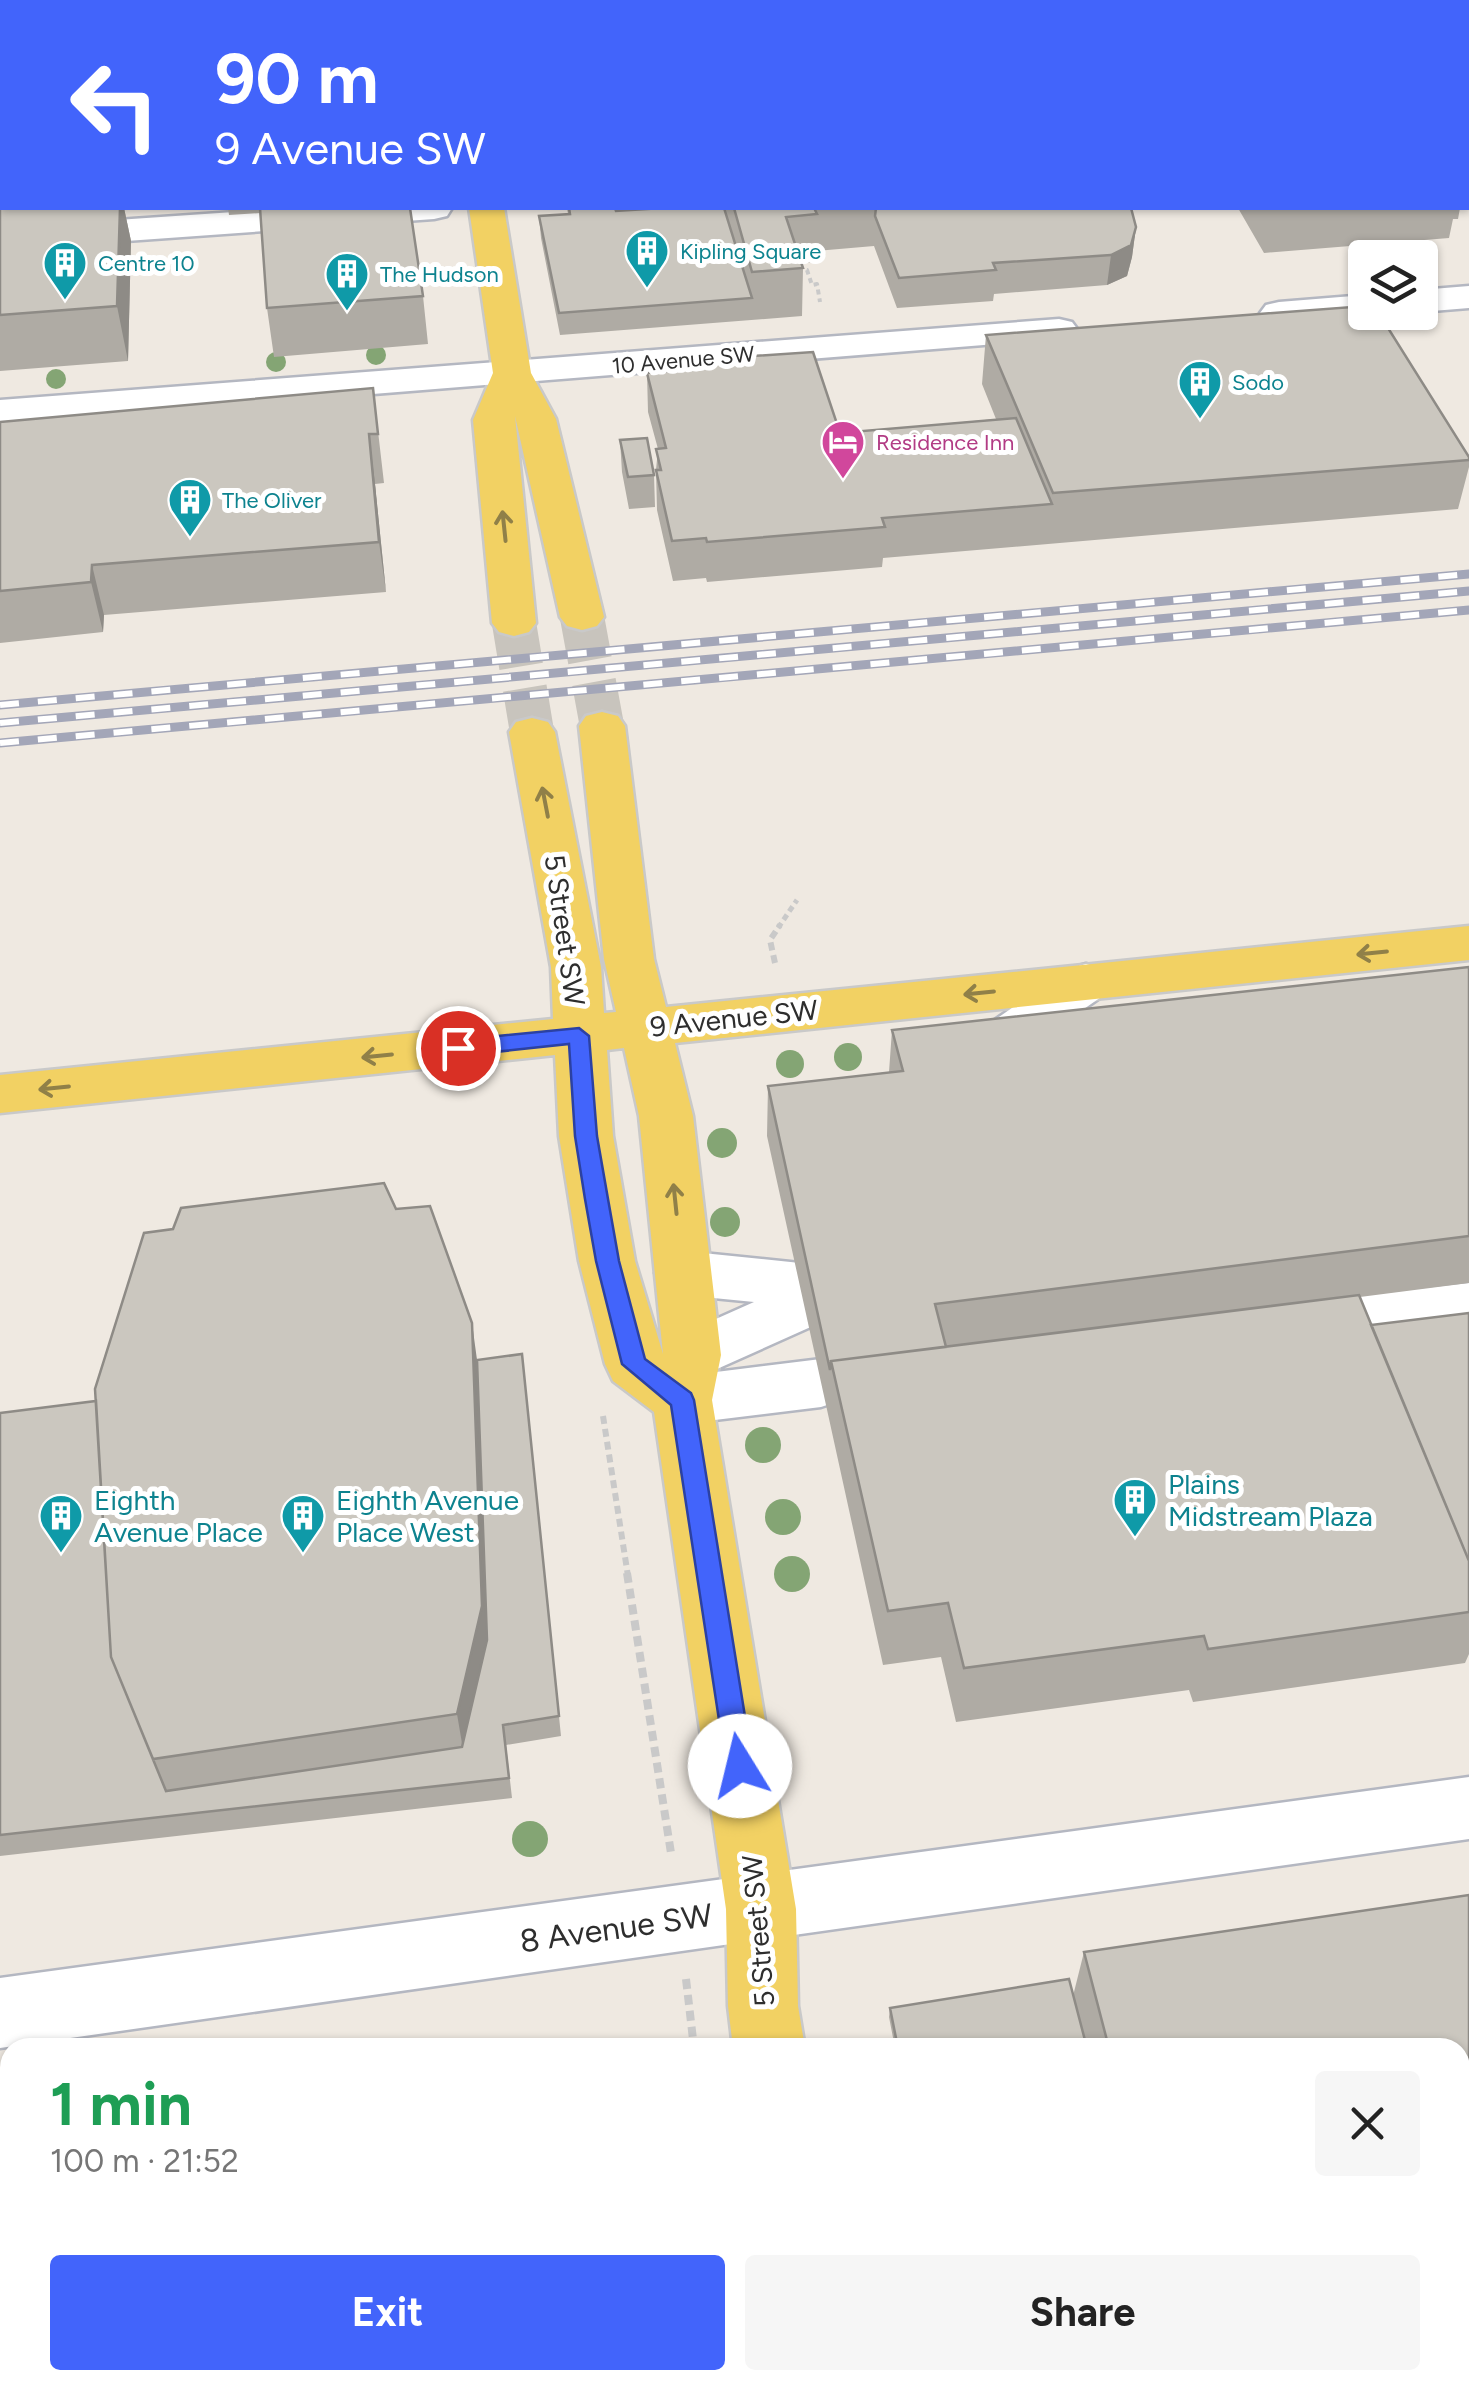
<!DOCTYPE html>
<html lang="en">
<head>
<meta charset="utf-8">
<style>
	:root { --surface:#fff; --page:#f6f6f6; --text:#222; --muted:#767676; --accent:#4264fb }
	body { margin:0; font-family:Figtree,sans-serif; background:var(--page); color:var(--text); height:100vh; display:flex; flex-direction:column; font-size:38px; white-space:nowrap }
	* { box-sizing:border-box; margin:0 }
	p { font-size:32px; color:var(--muted) }
	.icon { flex:none; width:55px; height:55px; fill:none; stroke:currentColor; stroke-width:2; stroke-linecap:round; stroke-linejoin:round }
	.map { position:relative; flex:1; overflow:hidden }
	.sheet { position:absolute; left:0px; top:2038px; width:1470px; height:352px; display:flex; flex-direction:column; background:var(--surface); border-radius:30px 30px 0 0; box-shadow:0 2px 8px #0004 }
	.sheet>* { flex:none }
	.guide { position:absolute; left:0px; top:0px; width:1470px; height:210px; box-shadow:0 2px 8px #0004; background:#4264fb; color:#fff; overflow:hidden }
	.fabs { position:absolute; left:1348px; top:240px; display:grid; gap:20px }
	.fabs a { display:grid; place-items:center; width:90px; height:90px; border-radius:10px; background:var(--surface); box-shadow:0 2px 8px #0004; font-size:50px }
	.pin { position:absolute; display:grid; place-items:center; width:85px; height:85px; color:#fff; margin:-42px; border:5px solid #fff; border-radius:50%; box-shadow:0 2px 10px #0007 }
	.me { position:absolute; width:110px; margin:-55px; rotate:351deg; stroke-linejoin:round; filter:drop-shadow(0 0 8px #0008) }
	.turn { display:flex; align-items:center; gap:35px; height:210px; padding:0 50px; font-size:45px }
	.turn .icon { width:130px; height:130px; stroke-width:2.5 }
	.turn b { display:block; font-size:70px; line-height:85px }
	.round { display:grid; place-items:center; flex:none; width:105px; height:105px; border-radius:10px; background:var(--page) }
	.headline { display:flex; align-items:center; justify-content:space-between; height:170px; padding:0 50px }
	h1 { font-size:60px; font-weight:700; line-height:75px; color:#1e9e55 }
	.button { display:flex; gap:20px; margin-top:auto; padding:20px 50px }
	.button a { flex:1; height:115px; border-radius:10px; background:var(--accent); color:#fff; font-size:40px; font-weight:700; line-height:115px; text-align:center }
	.button a+a { background:var(--page); color:var(--text) }
	.map>svg:first-child { display:block }
	.lines { fill:none; stroke-linecap:round; stroke-linejoin:round }
	.major-tunnel { stroke:#c8c4bd; stroke-width:44; stroke-dasharray:44 22; stroke-linecap:butt }
	.minor-casing { stroke:#b4b7c1; stroke-width:5 }
	.major-casing { stroke:#c9c9c9; stroke-width:5 }
	.path-far3 { stroke:#c9c9c9; stroke-width:4; stroke-dasharray:5 4; stroke-linecap:butt }
	.path-far2 { stroke:#c9c9c9; stroke-width:5; stroke-dasharray:6 4; stroke-linecap:butt }
	.path-far1 { stroke:#c9c9c9; stroke-width:6; stroke-dasharray:8 5; stroke-linecap:butt }
	.path { stroke:#c9c9c9; stroke-width:8; stroke-dasharray:10 6; stroke-linecap:butt }
	.minor { fill:#fff; fill-rule:evenodd }
	.major { fill:#f2d163; fill-rule:evenodd }
	.rail-casing { stroke:#a3a6b8; stroke-width:9 }
	.rail { stroke:#fff; stroke-width:6; stroke-dasharray:19; stroke-linecap:butt }
	.tree { fill:#84a574 }
	.wall { fill:#afaba4 }
	.shaded-wall { fill:#8e8b86 }
	.building { fill:#cbc7bf; stroke:#8e8b86; stroke-width:2.5 }
	.oneway { stroke:#908048 }
	.route { fill:#4264fb; stroke:#2b41a3; stroke-width:2.5 }
	.labels { text-anchor:middle; dominant-baseline:central; stroke-width:10; stroke-linejoin:round; paint-order:stroke }
	.far-culture-label { font-size:22px; fill:#0d838f; stroke:#fff; text-anchor:start }
	.far-street-label { font-size:22px; fill:#2e2e2e; stroke:#fff }
	.far-hotel-label { font-size:22px; fill:#b23c85; stroke:#fff; text-anchor:start }
	.street-label { font-size:28px; fill:#2e2e2e; stroke:#fff }
	.culture-label { font-size:28px; fill:#0d838f; stroke:#fff; text-anchor:start }
	.near-street-label { font-size:32px; fill:#2e2e2e; stroke:#fff }
</style>
</head>
<body>
<div class="map">
<svg width="1469" height="2389" viewBox="0 0 1469 2389">
	<rect width="100%" height="100%" fill="#efe9e1"/>
	<g class="lines">
		<!-- major-tunnel -->
		<path class="major-tunnel" d="M 582,617 L 602,726
			M 514,623 L 532,732"/>
		<defs>
			<path id="minor" d="M 1354,0 L 1386,0 L 1388,2 L 1356,2 Z
				M 1468,122 L 1469,122 L 1469,144 L 1468,144 Z
				M 291,208 L 452,208 L 447,216 L 434,219 L 0,250 L 0,228 Z
				M 1469,286 L 1469,308 L 1420,312 L 1420,290 Z
				M 1365,295 L 1365,312 L 1378,314 L 1279,324 L 1266,321 L 1260,313 L 1266,305 L 1279,302 Z
				M 1059,319 L 1072,322 L 1078,330 L 1072,338 L 0,424 L 0,400 Z
				M 1086,964 L 1104,969 L 1111,982 L 1104,995 L 999,1068 L 981,1074 L 963,1068 L 955,1055 L 963,1042 L 1068,969 Z
				M 683,1251 L 800,1263 L 820,1269 L 833,1305 L 824,1321 L 708,1373 L 821,1359 L 842,1366 L 850,1383 L 842,1400 L 821,1407 L 682,1424 L 661,1417 L 652,1400 L 661,1383 L 685,1376 L 671,1371 L 663,1355 L 671,1339 L 754,1302 L 683,1295 L 663,1289 L 655,1273 L 663,1257 Z
				M 1469,1283 L 1469,1327 L 1293,1349 L 1273,1342 L 1264,1326 L 1273,1310 L 1293,1303 Z
				M 1469,1777 L 1469,1839 L 0,2048 L 0,1978 Z"/>
			<path id="major" d="M 435,0 L 467,0 L 467,2 L 436,2 Z
				M 1400,0 L 1468,0 L 1399,2 Z
				M 469,208 L 504,208 L 531,373 L 556,419 L 604,617 L 597,626 L 582,630 L 567,626 L 560,617 L 515,416 L 536,623 L 529,632 L 514,636 L 499,632 L 492,623 L 473,420 L 493,373 Z
				M 602,712 L 618,716 L 625,726 L 654,959 L 666,1007 L 1469,926 L 1469,960 L 675,1043 L 693,1116 L 721,1355 L 712,1400 L 796,1909 L 798,2006 L 805,2048 L 733,2048 L 728,2006 L 726,1909 L 654,1412 L 613,1381 L 605,1364 L 579,1261 L 559,1136 L 555,1055 L 0,1113 L 0,1075 L 553,1019 L 551,967 L 509,732 L 516,722 L 532,718 L 548,722 L 555,732 L 601,967 L 604,1013 L 616,1012 L 604,959 L 579,726 L 586,716 ZM 624,1048 L 639,1116 L 663,1354 L 635,1261 L 613,1136 L 607,1050 Z
				M 782,2380 L 860,2380 L 861,2389 L 783,2389 Z"/>
		</defs>
		<!-- minor casing -->
		<use href="#minor" class="minor-casing"/>
		<!-- major casing -->
		<use href="#major" class="major-casing"/>
		<!-- path-far3 -->
		<path class="path-far3" d="M 798,267 L 807,270 L 812,285 L 817,284 L 820,302"/>
		<!-- path-far2 -->
		<path class="path-far2" d="M 778,928 L 797,900"/>
		<!-- path-far1 -->
		<path class="path-far1" d="M 775,963 L 770,940 L 780,925
			M 603,1416 L 628,1576"/>
		<!-- path -->
		<path class="path" d="M 627,1573 L 671,1853
			M 686,1979 L 694,2048
			M 738,2380 L 739,2389"/>
		<!-- minor -->
		<use href="#minor" class="minor"/>
		<!-- major -->
		<use href="#major" class="major"/>
		<defs>
			<path id="rail" d="M 0,705 L 1469,574
				M 0,723 L 1469,591
				M 0,743 L 1469,610"/>
		</defs>
		<!-- rail casing -->
		<use href="#rail" class="rail-casing"/>
		<!-- rail -->
		<use href="#rail" class="rail"/>
	</g>
	<!-- trees -->
	<g class="tree">
		<circle cx="376" cy="355" r="10"/>
		<circle cx="276" cy="362" r="10"/>
		<circle cx="56" cy="379" r="10"/>
		<circle cx="848" cy="1057" r="14"/>
		<circle cx="790" cy="1064" r="14"/>
		<circle cx="722" cy="1143" r="15"/>
		<circle cx="725" cy="1222" r="15"/>
		<circle cx="763" cy="1445" r="18"/>
		<circle cx="783" cy="1517" r="18"/>
		<circle cx="792" cy="1574" r="18"/>
		<circle cx="530" cy="1839" r="18"/>
	</g>
	<!-- wall -->
	<path class="wall" d="M 0,0 L 29,0 L 29,2 L 2,2 L 2,49 L 0,49 Z
		M 52,0 L 239,0 L 201,2 L 52,2 Z
		M 494,0 L 909,0 L 909,2 L 495,2 Z
		M 0,97 L 2,97 L 2,208 L 124,208 L 131,241 L 128,361 L 0,371 Z
		M 228,208 L 410,208 L 423,296 L 428,344 L 274,357 L 267,308 L 261,213 L 229,215 Z
		M 567,208 L 615,208 L 616,211 L 664,208 L 1131,208 L 1136,227 L 1132,257 L 1127,276 L 1107,285 L 994,294 L 993,301 L 897,308 L 874,246 L 816,251 L 815,262 L 802,263 L 803,268 L 802,316 L 560,335 L 541,238 L 539,216 L 568,214 Z
		M 1238,208 L 1460,208 L 1458,219 L 1453,219 L 1449,238 L 1264,253 Z
		M 986,335 L 1469,457 L 1469,467 L 1458,509 L 883,558 L 882,567 L 707,582 L 706,578 L 673,581 L 657,510 L 656,470 L 658,449 L 648,412 L 647,373 L 680,371 L 680,361 L 840,433 L 996,419 L 982,384 Z
		M 373,388 L 384,483 L 375,484 L 386,592 L 104,615 L 103,632 L 0,643 L 0,422 Z
		M 620,440 L 654,475 L 655,507 L 629,509 L 622,472 Z
		M 1469,967 L 1469,1283 L 1360,1297 L 1371,1325 L 1469,1313 L 1469,1654 L 1465,1663 L 1193,1702 L 1189,1690 L 956,1722 L 941,1657 L 883,1665 L 767,1136 L 768,1086 L 889,1072 L 892,1030 Z
		M 396,1209 L 477,1360 L 522,1354 L 561,1736 L 506,1745 L 512,1798 L 0,1856 L 0,1413 L 96,1401 Z
		M 1469,1895 L 1469,2190 L 1460,2191 L 1460,2048 L 895,2048 L 889,2017 L 890,2008 L 1073,1996 L 1084,1952 Z"/>
	<!-- shaded-wall -->
	<path class="shaded-wall" d="M 120,208 L 124,208 L 131,241 L 128,361 L 117,306 Z
		M 1136,227 L 1132,257 L 1127,276 L 1107,285 L 1111,255 Z
		M 369,434 L 375,484 L 386,592 L 379,542 Z
		M 92,565 L 104,615 L 103,632 L 91,582 Z
		M 472,1323 L 480,1382 L 490,1661 L 466,1767 L 457,1714 Z
		M 261,2380 L 273,2380 L 273,2389 L 261,2389 Z"/>
	<!-- building -->
	<path class="building" d="M 0,0 L 18,0 L 18,2 L 2,2 L 2,12 L 0,12 Z
		M 52,0 L 137,0 L 137,2 L 52,2 Z
		M 1350,0 L 1351,2 L 1315,2 Z
		M 0,97 L 2,97 L 2,193 L 0,194 Z
		M 0,195 L 2,195 L 2,208 L 120,208 L 117,306 L 0,315 Z
		M 260,208 L 410,208 L 423,296 L 267,308 Z
		M 569,208 L 615,208 L 616,211 L 663,208 L 724,208 L 752,298 L 559,313 L 539,216 L 570,214 Z
		M 734,208 L 814,208 L 817,214 L 786,217 L 803,268 L 752,272 Z
		M 876,208 L 1131,208 L 1136,227 L 1131,245 L 1111,255 L 993,263 L 996,270 L 899,278 L 875,216 Z
		M 1365,306 L 1365,312 L 1378,312 L 1469,457 L 1469,460 L 1053,493 L 986,335 Z
		M 813,352 L 840,433 L 1016,418 L 1052,504 L 882,518 L 885,527 L 707,542 L 706,538 L 672,541 L 656,470 L 661,470 L 656,449 L 666,448 L 647,373 L 682,370 L 680,361 Z
		M 373,388 L 378,434 L 369,434 L 379,542 L 92,565 L 91,582 L 0,591 L 0,422 Z
		M 647,438 L 654,475 L 628,477 L 620,440 Z
		M 1469,967 L 1469,1236 L 935,1304 L 946,1347 L 831,1361 L 830,1370 L 768,1086 L 903,1071 L 892,1030 Z
		M 384,1183 L 396,1209 L 430,1206 L 472,1323 L 482,1606 L 457,1714 L 153,1759 L 111,1657 L 95,1389 L 144,1233 L 173,1229 L 181,1208 Z
		M 1359,1295 L 1469,1561 L 1469,1612 L 1208,1649 L 1204,1636 L 964,1668 L 948,1603 L 888,1611 L 831,1361 Z
		M 1469,1313 L 1469,1561 L 1371,1325 Z
		M 522,1354 L 559,1716 L 503,1725 L 509,1778 L 0,1835 L 0,1413 L 96,1401 L 111,1657 L 166,1791 L 462,1747 L 487,1640 L 477,1360 Z
		M 1469,1895 L 1469,2152 L 1460,2153 L 1460,2048 L 1109,2048 L 1084,1952 Z
		M 1069,1979 L 1087,2048 L 898,2048 L 890,2008 Z
		M 10,2115 L 10,2380 L 261,2380 L 261,2389 L 0,2389 L 0,2116 Z"/>
	<!-- one-way arrows -->
	<defs><path id="oneway-shaft" d="M-6 0H5M1.5-3L5.5 0L1.5 3" fill="none" stroke-width="1.6" stroke-linecap="round" stroke-linejoin="round" transform="scale(2.5)"/></defs>
	<g class="oneway">
		<use href="#oneway-shaft" transform="translate(504 526) rotate(-96)"/>
		<use href="#oneway-shaft" transform="translate(545 802) rotate(-101)"/>
		<use href="#oneway-shaft" transform="translate(1372 953) rotate(174)"/>
		<use href="#oneway-shaft" transform="translate(979 993) rotate(174)"/>
		<use href="#oneway-shaft" transform="translate(377 1056) rotate(174)"/>
		<use href="#oneway-shaft" transform="translate(54 1088) rotate(174)"/>
		<use href="#oneway-shaft" transform="translate(675 1199) rotate(-96)"/>
	</g>
	<!-- route -->
	<path class="route" d="M 579,1028 L 589,1036 L 597,1136 L 608,1199 L 619,1261 L 645,1359 L 691,1393 L 694,1400 L 753,1766 L 749,1775 L 740,1779 L 730,1775 L 726,1766 L 671,1405 L 622,1364 L 596,1261 L 585,1199 L 575,1136 L 569,1044 L 458,1056 L 447,1048 L 458,1040 Z"/>
	<!-- icons -->
	<defs>
		<symbol id="building-pin" viewBox="-11 -11 22 30"><path d="M0 17L-7.5 6A9.5 9.5 0 1 1 7.5 6Z" fill="#0f9aa8" stroke="#fff"/><path d="M-4-6H4V6H1V3H-1V6H-4ZM-2.5-4.3h1.7v1.8h-1.7ZM.8-4.3h1.7v1.8H.8ZM-2.5-1h1.7V.8h-1.7ZM.8-1h1.7V.8H.8Z" fill="#fff"/></symbol>
		<symbol id="hotel-pin" viewBox="-11 -11 22 30"><path d="M0 17L-7.5 6A9.5 9.5 0 1 1 7.5 6Z" fill="#d1479c" stroke="#fff"/><path d="M-6-4.5h1.5V1H6V5H4.5V3h-9V5H-6ZM-4 0a1.8 1.8 0 1 1 3.6 0ZM.5 0V-2.5h3Q6-2.5 6 0Z" fill="#fff"/></symbol>
	</defs>
	<g fill-rule="evenodd">
		<use href="#building-pin" x="622" y="226" width="50" height="68"/>
		<use href="#building-pin" x="40" y="238" width="50" height="68"/>
		<use href="#building-pin" x="322" y="249" width="50" height="68"/>
		<use href="#building-pin" x="1175" y="357" width="50" height="68"/>
		<use href="#hotel-pin" x="818" y="417" width="50" height="68"/>
		<use href="#building-pin" x="165" y="475" width="50" height="68"/>
		<use href="#building-pin" x="1110" y="1475" width="50" height="68"/>
		<use href="#building-pin" x="36" y="1491" width="50" height="68"/>
		<use href="#building-pin" x="278" y="1491" width="50" height="68"/>
	</g>
	<g class="labels">
		<!-- far-culture labels -->
		<g class="far-culture-label">
			<text x="680" y="251">Kipling Square</text>
			<text x="98" y="263">Centre 10</text>
			<text x="380" y="274">The Hudson</text>
			<text x="1232" y="382">Sodo</text>
			<text x="222" y="500">The Oliver</text>
		</g>
		<!-- far-street labels -->
		<g class="far-street-label">
			<text transform="translate(683 360) rotate(-5)">10 Avenue SW</text>
		</g>
		<!-- far-hotel labels -->
		<g class="far-hotel-label">
			<text x="876" y="442">Residence Inn</text>
		</g>
		<!-- street labels -->
		<g class="street-label">
			<text transform="translate(565 930) rotate(82)">5 Street SW</text>
			<text transform="translate(734 1018) rotate(-6)">9 Avenue SW</text>
			<text transform="translate(758 1931) rotate(-95)">5 Street SW</text>
		</g>
		<!-- culture labels -->
		<g class="culture-label">
			<text x="1168" y="1484">Plains<tspan x="1168" dy="32">Midstream Plaza</tspan></text>
			<text x="94" y="1500">Eighth<tspan x="94" dy="32">Avenue Place</tspan></text>
			<text x="336" y="1500">Eighth Avenue<tspan x="336" dy="32">Place West</tspan></text>
		</g>
		<!-- near-street labels -->
		<g class="near-street-label">
			<text transform="translate(616 1928) rotate(-8)">8 Avenue SW</text>
		</g>
	</g>
</svg>
<div class="fabs">
<a><svg class="icon" aria-label="layers" viewBox="0 0 24 24"><path d="M12 4l9 5-9 5-9-5zM3 14l9 5 9-5"/></svg></a>
</div>
<div class="pin" style="left:458px;top:1048px;background:#d93025"><svg class="icon" aria-label="arrive" viewBox="0 0 24 24"><path d="M6 21V4h12l-3 4 3 4H6"/></svg></div>
<svg class="me" style="left:740px;top:1766px" viewBox="-20 -20 40 40"><circle r="19" fill="#fff"/><path d="M0-13L10 11 0 6-10 11z" fill="#4264fb"/></svg>
<div class="guide">
<div class="turn"><svg class="icon" aria-label="left" viewBox="0 0 24 24"><path d="M17 20v-9H6M10 6l-5 5 5 5"/></svg><div><b>90 m</b>9 Avenue SW</div></div>
</div>
<section class="sheet">
<div class="headline"><div><h1>1 min</h1><p>100 m · 21:52</p></div><a class="round"><svg class="icon" aria-label="close" viewBox="0 0 24 24"><path d="M6 6l12 12M18 6L6 18"/></svg></a></div>
<div class="button"><a>Exit</a><a>Share</a></div>
</section>
</div>
</body>
</html>
